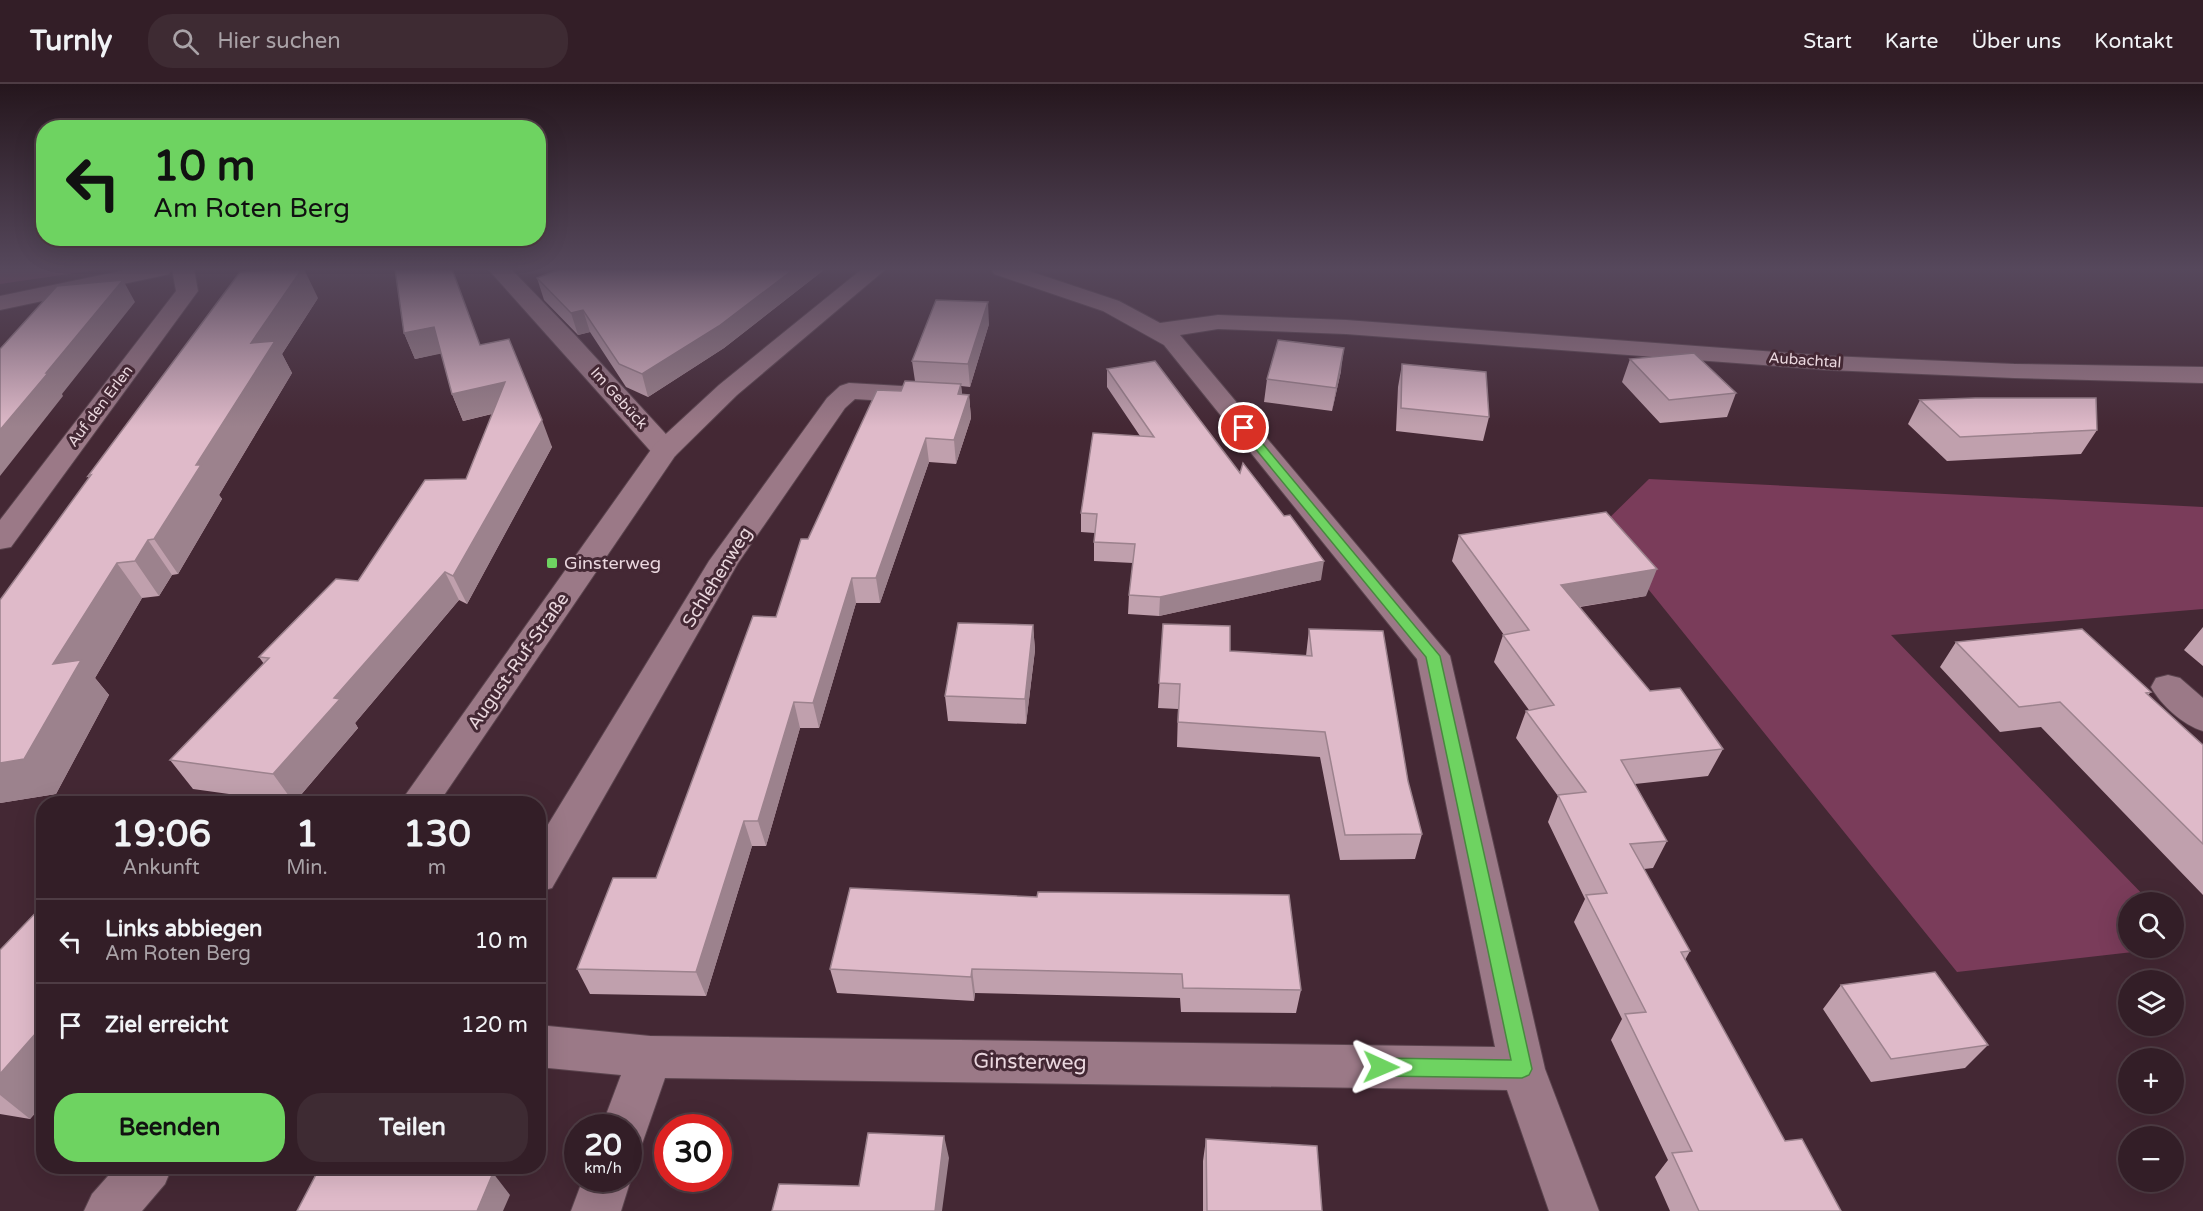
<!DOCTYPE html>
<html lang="de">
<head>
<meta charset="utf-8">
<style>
	:root { --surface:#331e27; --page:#3e2b33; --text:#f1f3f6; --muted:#a9a2a7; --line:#4e3c44; --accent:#6ed361 }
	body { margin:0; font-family:"Varela Round",sans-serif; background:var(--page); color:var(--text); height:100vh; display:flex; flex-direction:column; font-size:22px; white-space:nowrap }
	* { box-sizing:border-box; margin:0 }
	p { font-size:20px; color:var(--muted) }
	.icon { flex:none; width:33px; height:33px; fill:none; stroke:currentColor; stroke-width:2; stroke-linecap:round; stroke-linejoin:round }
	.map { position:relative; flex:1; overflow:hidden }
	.panel { position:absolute; left:36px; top:712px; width:510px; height:378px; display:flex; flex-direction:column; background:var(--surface); border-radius:24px; box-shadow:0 6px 24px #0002,0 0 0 2px var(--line) }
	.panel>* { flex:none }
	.banner { position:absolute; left:36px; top:36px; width:510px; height:126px; border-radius:24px; box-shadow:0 6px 24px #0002,0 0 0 2px var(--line); background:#6ed361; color:#111; overflow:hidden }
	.fabs { position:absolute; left:2118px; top:808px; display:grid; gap:12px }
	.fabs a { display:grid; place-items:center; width:66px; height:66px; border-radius:50%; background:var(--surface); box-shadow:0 6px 24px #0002,0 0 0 2px var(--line); font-size:30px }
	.speed { position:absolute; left:564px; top:1030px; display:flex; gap:12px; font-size:30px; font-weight:700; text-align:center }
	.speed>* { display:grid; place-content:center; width:78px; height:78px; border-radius:50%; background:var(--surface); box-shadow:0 6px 24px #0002,0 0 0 2px var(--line); line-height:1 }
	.speed small { font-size:15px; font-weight:400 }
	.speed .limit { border:9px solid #d22; background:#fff; color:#111 }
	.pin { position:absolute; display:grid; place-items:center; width:51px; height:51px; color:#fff; margin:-26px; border:3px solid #fff; border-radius:50%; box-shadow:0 2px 6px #0007 }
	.me { position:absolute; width:66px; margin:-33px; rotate:91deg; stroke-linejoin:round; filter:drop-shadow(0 0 4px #0008) }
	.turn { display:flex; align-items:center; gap:21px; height:126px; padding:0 18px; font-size:27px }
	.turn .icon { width:78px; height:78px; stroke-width:2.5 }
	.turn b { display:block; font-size:42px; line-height:51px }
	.eta { display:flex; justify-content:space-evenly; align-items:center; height:102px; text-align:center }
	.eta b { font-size:36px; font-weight:700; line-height:42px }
	.primary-button { display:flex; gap:12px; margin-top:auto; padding:12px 18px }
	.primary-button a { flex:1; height:69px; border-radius:24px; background:var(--accent); color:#111; font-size:24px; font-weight:700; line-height:69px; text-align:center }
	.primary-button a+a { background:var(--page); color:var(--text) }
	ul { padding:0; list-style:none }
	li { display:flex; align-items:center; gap:18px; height:84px; padding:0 18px; border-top:2px solid var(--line) }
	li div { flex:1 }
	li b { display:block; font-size:22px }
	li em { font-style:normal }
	header { display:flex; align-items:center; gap:36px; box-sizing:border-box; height:84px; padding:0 30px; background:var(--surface); border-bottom:2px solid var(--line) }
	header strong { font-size:28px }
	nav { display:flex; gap:33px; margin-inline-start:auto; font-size:21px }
	.search { width:420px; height:54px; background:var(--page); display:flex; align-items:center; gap:15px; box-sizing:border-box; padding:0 21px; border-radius:24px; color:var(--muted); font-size:22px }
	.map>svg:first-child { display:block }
	.green { fill:#7a3c5a }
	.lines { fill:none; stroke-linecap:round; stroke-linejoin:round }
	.minor-casing { stroke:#5b444e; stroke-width:2 }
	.tertiary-casing { stroke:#5b444e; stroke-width:2 }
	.minor { fill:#9b7987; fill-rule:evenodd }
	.tertiary { fill:#9b7987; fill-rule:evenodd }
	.wall { fill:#c0a0ad }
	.shaded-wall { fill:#9c828d }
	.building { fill:#dfbac9; stroke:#9c828d; stroke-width:1.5 }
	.route { fill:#6ed361; stroke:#48893f; stroke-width:1.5 }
	.poi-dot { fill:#6ed361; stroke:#442834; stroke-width:2 }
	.labels { text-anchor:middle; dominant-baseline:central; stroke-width:6; stroke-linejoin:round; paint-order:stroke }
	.far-street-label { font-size:15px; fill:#ead7de; stroke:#442834 }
	.poi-label { font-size:18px; fill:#ead7de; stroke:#442834; text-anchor:start }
	.street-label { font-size:18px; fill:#ead7de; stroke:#442834 }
	.near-street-label { font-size:21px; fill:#ead7de; stroke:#442834 }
</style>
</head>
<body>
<header>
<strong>Turnly</strong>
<div class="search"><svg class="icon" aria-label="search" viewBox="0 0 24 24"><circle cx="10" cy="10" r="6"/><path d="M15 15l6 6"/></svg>Hier suchen</div>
<nav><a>Start</a><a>Karte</a><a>Über uns</a><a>Kontakt</a></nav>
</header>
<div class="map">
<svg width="2203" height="1127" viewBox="0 0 2203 1127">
	<rect width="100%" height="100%" fill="#442834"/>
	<!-- green -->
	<path class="green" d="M 0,185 L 103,185 L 0,200 Z
		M 1649,395 L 2203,423 L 2203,525 L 1891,551 L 2151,819 L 2128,819 L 2128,864 L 2168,864 L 1957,888 L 1599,444 Z"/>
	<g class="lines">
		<defs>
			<path id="minor" d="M 130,185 L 172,185 L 169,190 L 161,192 L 0,226 L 0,212 Z
				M 172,185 L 194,185 L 198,207 L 11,463 L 0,465 L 0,436 L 176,207 Z
				M 488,185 L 511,185 L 576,252 L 675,360 L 679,366 L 675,372 L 665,374 L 655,372 Z
				M 991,185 L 1023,185 L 1119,217 L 1160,239 L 1218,231 L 1346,236 L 1829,272 L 2014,280 L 2203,283 L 2203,299 L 2014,294 L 1829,286 L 1346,250 L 1218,245 L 1180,251 L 1450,572 L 1545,985 L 1599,1127 L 1549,1127 L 1507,1006 L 665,994 L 642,1060 L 628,1065 L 628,1044 L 601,1044 L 621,991 L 538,983 L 538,941 L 650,952 L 1495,963 L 1417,575 L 1164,261 L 1103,227 L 994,190 Z
				M 849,299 L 919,303 L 928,306 L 932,311 L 928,316 L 919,319 L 855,315 L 845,324 L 738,479 L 552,804 L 538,808 L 538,757 L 709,477 L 827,314 L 840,302 Z
				M 2168,591 L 2180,594 L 2203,614 L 2203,647 C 2183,641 2161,621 2151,603 L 2156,594 Z
				M 628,1088 L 631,1095 L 621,1127 L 571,1127 L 583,1095 L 628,1095 Z"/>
			<path id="tertiary" d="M 862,185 L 886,185 L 737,311 L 675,372 L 438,720 L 399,720 L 655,360 L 719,301 Z
				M 116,1083 L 172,1083 L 165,1100 L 142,1127 L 84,1127 L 92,1110 Z"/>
		</defs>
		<!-- minor casing -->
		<use href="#minor" class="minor-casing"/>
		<!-- tertiary casing -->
		<use href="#tertiary" class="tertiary-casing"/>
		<!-- minor -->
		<use href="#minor" class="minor"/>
		<!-- tertiary -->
		<use href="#tertiary" class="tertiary"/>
	</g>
	<!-- wall -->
	<path class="wall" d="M 560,185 L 825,185 L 724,264 L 648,313 L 626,303 L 590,248 L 578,251 L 544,216 L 537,194 Z
		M 318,214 L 282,270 L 292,289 L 219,411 L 222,415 L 178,490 L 172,491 L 159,512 L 142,514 L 95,594 L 109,611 L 56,710 L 0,719 L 0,516 L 89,394 L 88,392 Z
		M 989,240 L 970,303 L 961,302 L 962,310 L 969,311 L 971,334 L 956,380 L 929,378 L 880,519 L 856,519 L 819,644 L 800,644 L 766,762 L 752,762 L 706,912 L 590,910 L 577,885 L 656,794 L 776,533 L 808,455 L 901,307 L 915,297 L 912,277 Z
		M 404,249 L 481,261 L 552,363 L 467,520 L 459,516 L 355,639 L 358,644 L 294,719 L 193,705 L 170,676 L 264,580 L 259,573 L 358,497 L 466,395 L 492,330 L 463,337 L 452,310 L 441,269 L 415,275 Z
		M 1630,275 L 1736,309 L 1727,333 L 1660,339 L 1622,298 Z
		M 1402,280 L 1489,333 L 1483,357 L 1396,347 L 1398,303 Z
		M 1107,285 L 1321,496 L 1159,532 L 1128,530 L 1129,511 L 1133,479 L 1094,477 L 1094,458 L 1095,449 L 1081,448 L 1081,429 L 1140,352 L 1107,303 Z
		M 1341,287 L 1332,327 L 1264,318 L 1267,295 Z
		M 1920,316 L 2097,346 L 2081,370 L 1947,377 L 1908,340 Z
		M 1459,451 L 1646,512 L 1580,523 L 1650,607 L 1723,665 L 1708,692 L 1635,700 L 1667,757 L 1653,784 L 1644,785 L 1690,867 L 1685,876 L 1785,1057 L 1841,1127 L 1670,1127 L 1655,1093 L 1668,1076 L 1611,956 L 1622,935 L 1574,838 L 1585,815 L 1548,738 L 1558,712 L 1516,654 L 1526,627 L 1529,626 L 1494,578 L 1503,551 L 1504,551 L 1452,477 Z
		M 1163,540 L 1230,567 L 1306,572 L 1309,545 L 1408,697 L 1422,750 L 1415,775 L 1340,776 L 1320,673 L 1177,663 L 1178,625 L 1158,624 Z
		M 1033,541 L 1035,566 L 1026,640 L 948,637 L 945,612 Z
		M 2203,543 L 2203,582 L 2184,566 Z
		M 1956,558 L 2151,608 L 2148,611 L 2203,661 L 2203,811 L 2041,643 L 2000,648 L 1940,583 Z
		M 850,804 L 1301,906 L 1296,929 L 1181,928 L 1180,914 L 975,909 L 974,917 L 837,909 L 830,885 Z
		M 44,820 L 44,1019 L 30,1035 L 0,1030 L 0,866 Z
		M 1841,901 L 1988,961 L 1965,984 L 1871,998 L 1823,925 Z
		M 1206,1055 L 1322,1127 L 1203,1127 L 1203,1077 Z"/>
	<!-- shaded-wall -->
	<path class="shaded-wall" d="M 302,185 L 304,185 L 318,214 L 282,270 L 292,289 L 219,411 L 222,415 L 178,490 L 154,455 L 196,381 L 251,259 Z
		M 794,185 L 825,185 L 724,264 L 648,313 L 642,290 Z
		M 123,196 L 135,218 L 62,310 L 63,312 L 0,392 L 0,346 L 46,289 Z
		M 988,218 L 989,240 L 970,303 L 968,280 Z
		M 583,226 L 590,248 L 578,251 L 571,229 Z
		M 434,243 L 444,269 L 415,275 L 404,249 Z
		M 1344,264 L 1341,287 L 1332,327 L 1336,304 Z
		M 505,298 L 515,324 L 463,337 L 452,310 Z
		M 961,300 L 963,323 L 958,310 Z
		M 969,311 L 971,334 L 956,380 L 954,356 Z
		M 542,336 L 552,363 L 467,520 L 453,492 Z
		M 926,354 L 929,378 L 880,519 L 876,494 Z
		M 148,456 L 172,491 L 159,512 L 135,477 Z
		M 1324,477 L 1321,496 L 1159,532 L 1160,513 Z
		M 117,479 L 142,514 L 95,594 L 109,611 L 56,710 L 0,719 L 0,679 L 53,580 Z
		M 1657,485 L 1646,512 L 1552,527 L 1561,501 Z
		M 445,488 L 459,516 L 355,639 L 358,644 L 294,719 L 273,690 L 334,614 Z
		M 852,494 L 856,519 L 819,644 L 813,619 Z
		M 1033,541 L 1035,566 L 1026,640 L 1025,615 Z
		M 794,618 L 800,644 L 766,762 L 758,737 Z
		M 744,737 L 752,762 L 706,912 L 696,888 Z
		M 972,885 L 975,909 L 974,917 L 971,893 Z
		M 44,940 L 44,1019 L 30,1035 L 0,1011 L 0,990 Z
		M 944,1052 L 949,1074 L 942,1127 L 935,1127 Z
		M 493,1089 L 510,1111 L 503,1127 L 477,1127 Z"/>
	<!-- building -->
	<path class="building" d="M 280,185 L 302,185 L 251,259 L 275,257 L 196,381 L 201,381 L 154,455 L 148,456 L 135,477 L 117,479 L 53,580 L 81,576 L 24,675 L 0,679 L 0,516 L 91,391 L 88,392 L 240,188 Z
		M 395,185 L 452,185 L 480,261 L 509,255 L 542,336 L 453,492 L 445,488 L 334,614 L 340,615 L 273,690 L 170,676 L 269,574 L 259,573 L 336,495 L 358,497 L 425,396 L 466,395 L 505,298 L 452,310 L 434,243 L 404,249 Z
		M 560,185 L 794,185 L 719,242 L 642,290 L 619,280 L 583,226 L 571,229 L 537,194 Z
		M 123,196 L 46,289 L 48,289 L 0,346 L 0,265 L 57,202 Z
		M 936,216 L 988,218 L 968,280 L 912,277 Z
		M 1278,256 L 1344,264 L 1336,304 L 1267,295 Z
		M 1694,269 L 1736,309 L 1669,316 L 1630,275 Z
		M 1155,277 L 1240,389 L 1243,379 L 1284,432 L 1290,431 L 1324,477 L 1160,513 L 1129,511 L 1135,460 L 1094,458 L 1097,430 L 1081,429 L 1093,349 L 1154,353 L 1107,285 Z
		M 1402,280 L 1486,288 L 1489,333 L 1401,324 Z
		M 905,297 L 961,300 L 958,310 L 969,311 L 954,356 L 926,354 L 876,494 L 852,494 L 813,619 L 794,618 L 758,737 L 744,737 L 696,888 L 577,885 L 613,794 L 656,794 L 753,532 L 776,533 L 801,455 L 808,455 L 877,306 L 901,307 Z
		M 1975,314 L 2096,314 L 2097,346 L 1960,353 L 1920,316 Z
		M 1606,428 L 1657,485 L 1561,501 L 1650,607 L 1680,604 L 1723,665 L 1621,676 L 1667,757 L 1630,760 L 1690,867 L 1681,868 L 1785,1057 L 1802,1055 L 1841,1127 L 1699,1127 L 1672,1069 L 1692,1067 L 1625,930 L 1646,928 L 1586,811 L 1607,809 L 1558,711 L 1586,708 L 1526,627 L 1554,621 L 1503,551 L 1529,546 L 1459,451 Z
		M 958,539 L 1033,541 L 1025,615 L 945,612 Z
		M 1163,540 L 1230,542 L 1230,567 L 1312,572 L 1309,545 L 1383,547 L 1408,697 L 1422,750 L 1345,751 L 1325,648 L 1178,638 L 1180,600 L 1159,599 Z
		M 2082,545 L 2151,608 L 2146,609 L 2203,661 L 2203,760 L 2060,618 L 2019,623 L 1956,558 Z
		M 850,804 L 1037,813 L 1038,808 L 1289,811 L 1301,906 L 1183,904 L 1182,890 L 972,885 L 971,893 L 830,885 Z
		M 44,820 L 44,940 L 0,990 L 0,866 Z
		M 1935,888 L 1988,961 L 1891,975 L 1841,901 Z
		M 868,1049 L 944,1052 L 935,1127 L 772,1127 L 779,1100 L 859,1102 Z
		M 1206,1055 L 1317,1062 L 1322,1127 L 1207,1127 Z
		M 320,1083 L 386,1083 L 493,1089 L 477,1127 L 297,1127 Z"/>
	<!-- sky -->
	<linearGradient id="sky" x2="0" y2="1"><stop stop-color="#25161d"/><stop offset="0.54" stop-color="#56485c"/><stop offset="1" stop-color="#56485c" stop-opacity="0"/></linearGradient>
	<rect width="2203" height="343" fill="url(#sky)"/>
	<!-- route -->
	<path class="route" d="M 1244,341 L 1248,342 L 1440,572 L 1532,985 L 1529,991 L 1522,994 L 1381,992 L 1374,989 L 1371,983 L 1374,977 L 1381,974 L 1511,976 L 1426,573 L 1240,346 L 1239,344 Z"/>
	<!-- markers -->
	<rect class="poi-dot" x="546" y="473" width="12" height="12" rx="3"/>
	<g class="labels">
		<!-- far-street labels -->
		<g class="far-street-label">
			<text transform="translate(1805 276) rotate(4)">Aubachtal</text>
			<text transform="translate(619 314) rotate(48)">Im Gebück</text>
			<text transform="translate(100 322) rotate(-53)">Auf den Erlen</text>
		</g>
		<!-- poi labels -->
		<g class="poi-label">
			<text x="564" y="479">Ginsterweg</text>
		</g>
		<!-- street labels -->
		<g class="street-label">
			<text transform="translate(717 493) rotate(-58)">Schlehenweg</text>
			<text transform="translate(518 577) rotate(-55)">August-Ruf-Straße</text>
		</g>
		<!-- near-street labels -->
		<g class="near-street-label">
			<text transform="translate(1030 978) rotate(1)">Ginsterweg</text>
		</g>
	</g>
</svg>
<div class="fabs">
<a><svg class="icon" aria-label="search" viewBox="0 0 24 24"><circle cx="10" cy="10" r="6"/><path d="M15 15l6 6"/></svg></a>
<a><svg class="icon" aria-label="layers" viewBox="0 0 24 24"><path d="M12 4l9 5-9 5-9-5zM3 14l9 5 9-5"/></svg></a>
<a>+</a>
<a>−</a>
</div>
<div class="speed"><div>20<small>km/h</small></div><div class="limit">30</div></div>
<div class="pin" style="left:1244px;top:344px;background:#d93025"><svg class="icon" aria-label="arrive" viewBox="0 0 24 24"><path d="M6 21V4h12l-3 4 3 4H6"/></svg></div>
<svg class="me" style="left:1381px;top:983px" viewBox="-20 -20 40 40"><path d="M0-17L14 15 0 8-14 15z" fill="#6ed361" stroke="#fff" stroke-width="4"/></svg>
<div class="banner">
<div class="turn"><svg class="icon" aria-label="left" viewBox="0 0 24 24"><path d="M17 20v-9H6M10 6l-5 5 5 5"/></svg><div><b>10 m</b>Am Roten Berg</div></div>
</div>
<section class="panel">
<div class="eta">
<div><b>19:06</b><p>Ankunft</p></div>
<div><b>1</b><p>Min.</p></div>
<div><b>130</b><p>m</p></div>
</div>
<ul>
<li><svg class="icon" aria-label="left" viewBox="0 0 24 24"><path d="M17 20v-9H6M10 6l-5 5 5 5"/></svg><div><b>Links abbiegen</b><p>Am Roten Berg</p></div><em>10 m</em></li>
<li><svg class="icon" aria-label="arrive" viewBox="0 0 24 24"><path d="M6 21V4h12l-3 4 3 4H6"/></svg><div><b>Ziel erreicht</b></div><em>120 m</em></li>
</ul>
<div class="primary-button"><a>Beenden</a><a>Teilen</a></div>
</section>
</div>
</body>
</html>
